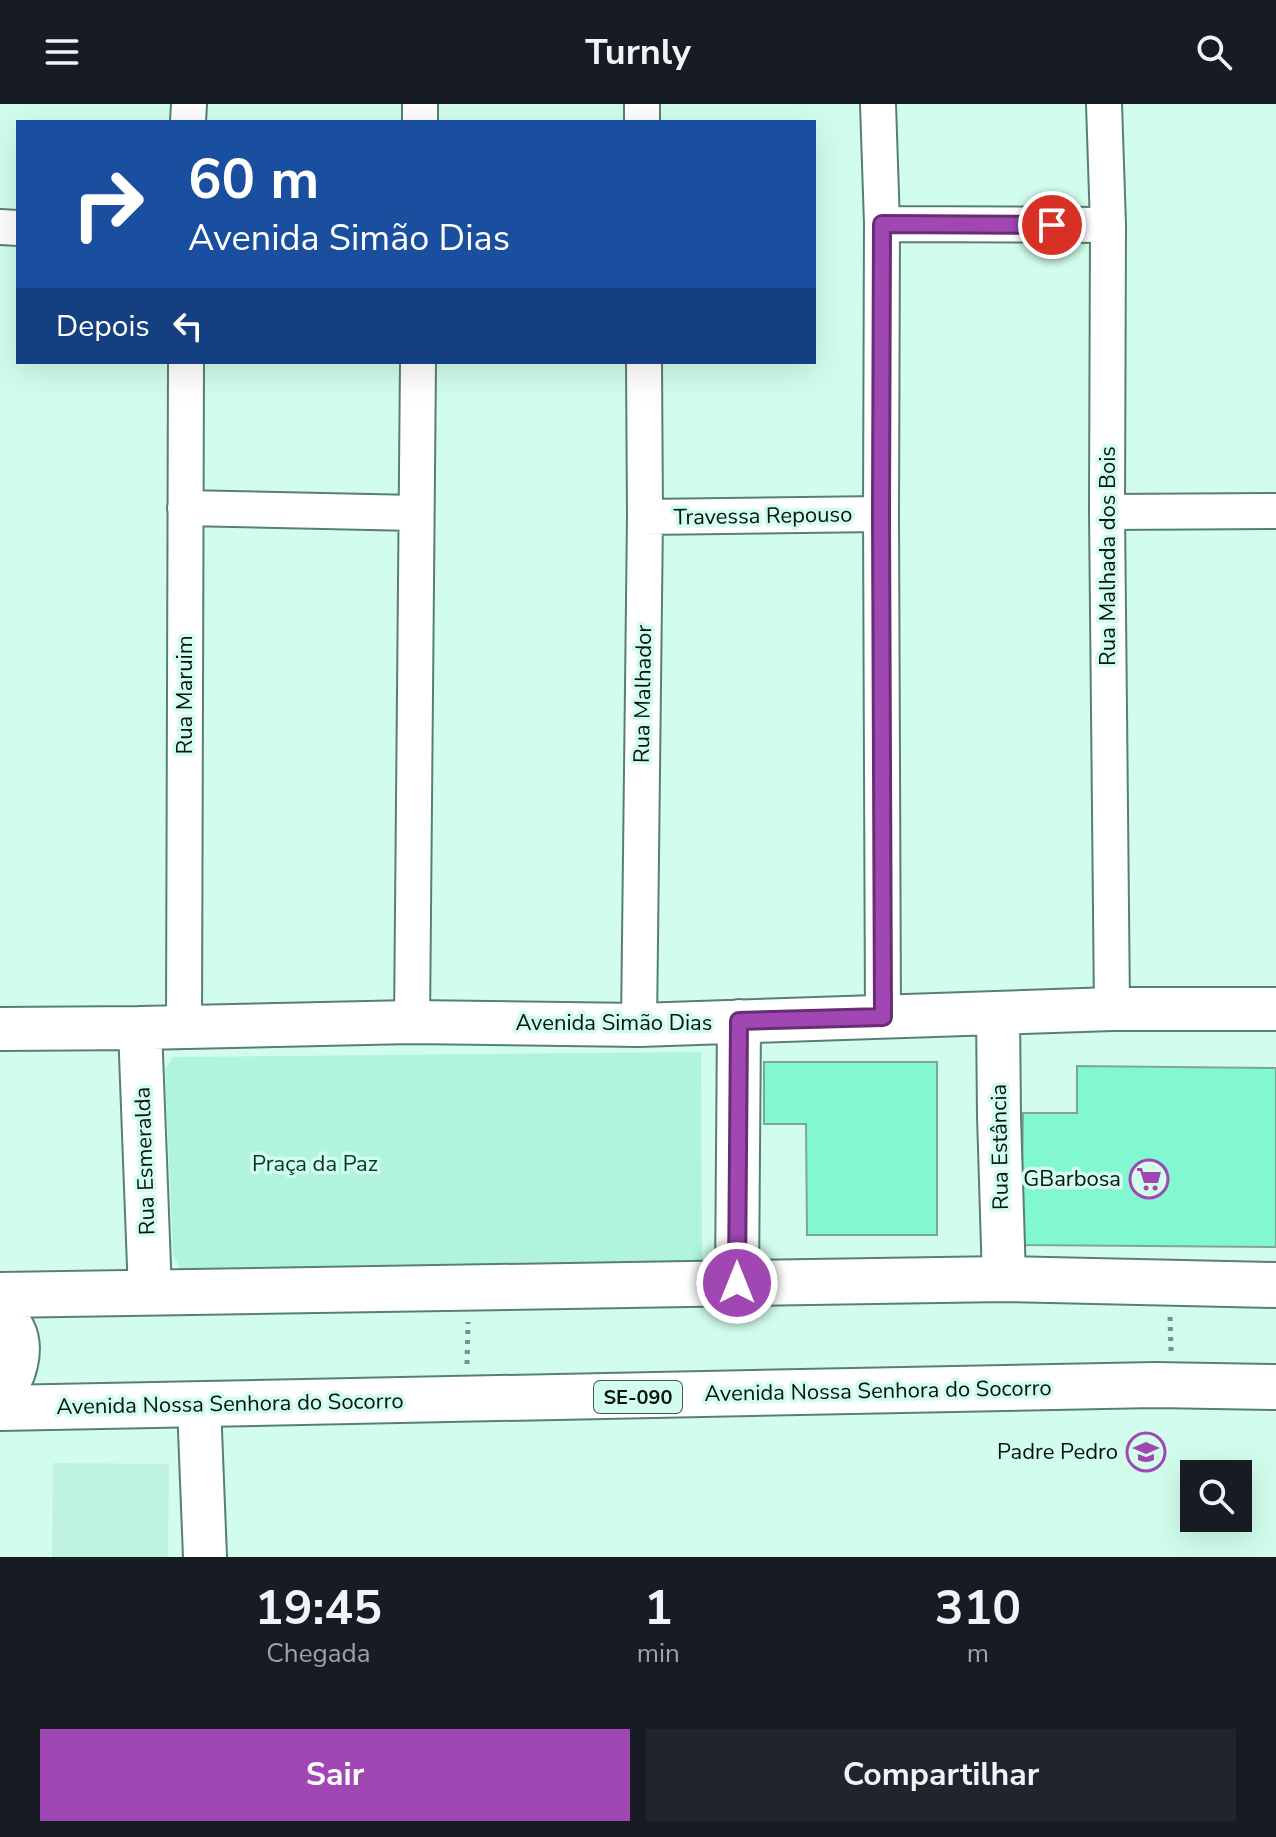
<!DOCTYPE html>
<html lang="pt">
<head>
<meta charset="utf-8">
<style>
	:root { --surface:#171b24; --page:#20242c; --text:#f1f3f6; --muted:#9ea1a6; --accent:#a047b3 }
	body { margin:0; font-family:"Nunito Sans",sans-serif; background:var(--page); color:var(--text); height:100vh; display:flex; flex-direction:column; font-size:30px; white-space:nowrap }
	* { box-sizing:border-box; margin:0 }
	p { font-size:26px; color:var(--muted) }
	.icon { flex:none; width:44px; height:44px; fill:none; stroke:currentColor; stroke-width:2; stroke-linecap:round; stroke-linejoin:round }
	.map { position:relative; height:1453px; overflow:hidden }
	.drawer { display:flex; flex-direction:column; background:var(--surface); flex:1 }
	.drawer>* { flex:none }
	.banner { position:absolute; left:16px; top:16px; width:800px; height:244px; border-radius:0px; box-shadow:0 8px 32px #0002; background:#1a4fa0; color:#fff; overflow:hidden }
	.controls { position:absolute; left:1180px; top:1356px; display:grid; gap:16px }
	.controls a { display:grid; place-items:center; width:72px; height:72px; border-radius:0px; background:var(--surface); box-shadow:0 8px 32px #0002; font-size:40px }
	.pin { position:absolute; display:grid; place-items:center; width:68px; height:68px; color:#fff; margin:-34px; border:4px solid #fff; border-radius:50%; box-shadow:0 2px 8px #0007 }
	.me { position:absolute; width:88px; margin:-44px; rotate:0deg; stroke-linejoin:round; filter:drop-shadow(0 0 6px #0008) }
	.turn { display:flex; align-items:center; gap:28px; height:168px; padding:0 40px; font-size:36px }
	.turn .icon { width:104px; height:104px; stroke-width:2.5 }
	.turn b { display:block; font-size:56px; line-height:68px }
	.then { display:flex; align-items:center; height:76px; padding:0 40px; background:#0003; gap:16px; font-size:30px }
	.eta { display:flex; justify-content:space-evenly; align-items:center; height:136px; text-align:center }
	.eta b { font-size:48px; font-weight:700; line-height:56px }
	.primary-button { display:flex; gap:16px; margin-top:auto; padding:16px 40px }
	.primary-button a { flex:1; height:92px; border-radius:0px; background:var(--accent); color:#fff; font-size:32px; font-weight:700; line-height:92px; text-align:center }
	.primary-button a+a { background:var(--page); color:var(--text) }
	header { display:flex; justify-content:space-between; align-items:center; height:104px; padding:0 40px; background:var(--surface); font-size:36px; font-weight:700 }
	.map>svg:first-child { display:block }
	.built { fill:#bff3e0 }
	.green { fill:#b1f4dc }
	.building { fill:#82f8d2; stroke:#7da697; stroke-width:2 }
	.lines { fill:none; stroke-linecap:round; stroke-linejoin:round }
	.minor-casing { stroke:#588072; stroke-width:38 }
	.tertiary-casing { stroke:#588072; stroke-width:46 }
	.primary-casing { stroke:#588072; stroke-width:48 }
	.path { stroke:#759388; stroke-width:5; stroke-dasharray:4 6; stroke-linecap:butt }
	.minor { stroke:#fff; stroke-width:34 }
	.tertiary { stroke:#fff; stroke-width:42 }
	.primary { stroke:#fff; stroke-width:44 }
	.route-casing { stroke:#682e74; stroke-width:20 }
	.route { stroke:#a047b3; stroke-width:14 }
	.labels { text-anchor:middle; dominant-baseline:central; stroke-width:7; stroke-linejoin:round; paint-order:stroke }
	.shield { fill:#d2fded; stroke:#435b52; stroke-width:2 }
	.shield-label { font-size:20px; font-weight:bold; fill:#061510 }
	.street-label { font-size:22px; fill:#061510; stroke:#d2fded }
	.park-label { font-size:22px; fill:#00382a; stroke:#d2fded }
	.poi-label { font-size:22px; fill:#061510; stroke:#d2fded; text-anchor:end }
</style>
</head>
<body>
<header><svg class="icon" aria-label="menu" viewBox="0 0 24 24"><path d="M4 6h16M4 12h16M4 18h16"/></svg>Turnly<svg class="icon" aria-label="search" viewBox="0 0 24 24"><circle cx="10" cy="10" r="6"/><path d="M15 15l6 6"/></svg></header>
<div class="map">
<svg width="1276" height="1453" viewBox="0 0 1276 1453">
	<rect width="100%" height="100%" fill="#d2fded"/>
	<!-- built -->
	<path class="built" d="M 53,1359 L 169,1360 L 168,1453 L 52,1453 Z"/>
	<!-- green -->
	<path class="green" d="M 701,948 L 702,1165 L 183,1170 L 173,1150 L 165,965 L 173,953 Z"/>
	<!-- building -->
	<path class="building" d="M 764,958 L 937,958 L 937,1131 L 807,1131 L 806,1020 L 764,1020 Z
		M 1077,962 L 1276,964 L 1276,1143 L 1021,1141 L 1023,1009 L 1077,1009 Z"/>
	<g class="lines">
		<defs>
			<path id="minor" d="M 642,0 L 642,18
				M 878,0 L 882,120 L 881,410 L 883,913
				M 1104,0 L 1108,121 L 1107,408 L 1112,905
				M 188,18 L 189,0
				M 420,18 L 420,0
				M 882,120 L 1108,121
				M 0,123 L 18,124
				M 185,404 L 416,409
				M 1107,408 L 1276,407
				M 645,413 L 881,410
				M 412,918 L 418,258
				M 639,921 L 645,413 L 644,258
				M 184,923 L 186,258"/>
			<path id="tertiary" d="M 998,910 L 999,1012 L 1004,1175
				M 140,924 L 150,1189
				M 0,925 L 140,924 L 412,918 L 639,921 L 1112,905 L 1276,905
				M 737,1179 L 739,917
				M 199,1301 L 205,1453"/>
			<path id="primary" d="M 0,1191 L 1004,1175 L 1276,1181
				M 0,1212 C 5,1216 10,1221 13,1227 C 22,1245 14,1275 0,1288
				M 0,1304 L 1155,1281 L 1276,1283"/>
		</defs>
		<!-- minor casing -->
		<use href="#minor" class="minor-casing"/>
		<!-- tertiary casing -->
		<use href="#tertiary" class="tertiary-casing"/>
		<!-- primary casing -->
		<use href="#primary" class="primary-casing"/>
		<!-- path -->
		<path class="path" d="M 1170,1213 L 1171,1247
			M 467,1260 L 468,1218"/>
		<!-- minor -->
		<use href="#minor" class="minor"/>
		<!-- tertiary -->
		<use href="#tertiary" class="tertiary"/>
		<!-- primary -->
		<use href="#primary" class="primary"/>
	</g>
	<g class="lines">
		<defs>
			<path id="route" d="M 737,1179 L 739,917 L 883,913 L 881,410 L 882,120 L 1052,121"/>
		</defs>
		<!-- route casing -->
		<use href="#route" class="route-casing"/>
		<!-- route -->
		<use href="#route" class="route"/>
	</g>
	<!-- icons -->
	<defs>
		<symbol id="supermarket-ring" viewBox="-11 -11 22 22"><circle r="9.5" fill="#d2fded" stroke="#a047b3" stroke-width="1.5"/><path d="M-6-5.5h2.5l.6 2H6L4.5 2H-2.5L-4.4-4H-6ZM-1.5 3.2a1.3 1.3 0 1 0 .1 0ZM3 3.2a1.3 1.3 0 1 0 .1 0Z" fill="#a047b3"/></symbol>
		<symbol id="school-ring" viewBox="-11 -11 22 22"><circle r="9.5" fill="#d2fded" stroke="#a047b3" stroke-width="1.5"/><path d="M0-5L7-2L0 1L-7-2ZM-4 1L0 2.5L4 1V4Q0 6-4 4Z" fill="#a047b3"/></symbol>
	</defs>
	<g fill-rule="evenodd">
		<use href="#supermarket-ring" x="1127" y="1053" width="44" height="44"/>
		<use href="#school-ring" x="1124" y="1326" width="44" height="44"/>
	</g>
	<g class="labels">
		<!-- shield labels -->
		<rect class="shield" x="594" y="1277" width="88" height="32" rx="6"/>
		<g class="shield-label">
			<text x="638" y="1293">SE-090</text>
		</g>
		<!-- street labels -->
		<g class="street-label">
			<text transform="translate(763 412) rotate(-1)">Travessa Repouso</text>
			<text transform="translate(1108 452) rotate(-90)">Rua Malhada dos Bois</text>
			<text transform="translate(643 590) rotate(-89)">Rua Malhador</text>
			<text transform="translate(185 591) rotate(-90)">Rua Maruim</text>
			<text x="614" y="919">Avenida Simão Dias</text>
			<text transform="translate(1000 1043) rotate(-91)">Rua Estância</text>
			<text transform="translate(145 1057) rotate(-92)">Rua Esmeralda</text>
			<text transform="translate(878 1287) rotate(-1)">Avenida Nossa Senhora do Socorro</text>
			<text transform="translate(230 1300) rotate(-1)">Avenida Nossa Senhora do Socorro</text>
		</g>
		<!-- park labels -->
		<g class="park-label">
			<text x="315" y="1060">Praça da Paz</text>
		</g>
		<!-- poi labels -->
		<g class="poi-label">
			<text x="1121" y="1075">GBarbosa</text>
			<text x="1118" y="1348">Padre Pedro</text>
		</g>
	</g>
</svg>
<div class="controls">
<a><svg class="icon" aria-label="search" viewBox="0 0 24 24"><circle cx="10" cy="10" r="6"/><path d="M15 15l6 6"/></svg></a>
</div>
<div class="pin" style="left:1052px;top:121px;background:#d93025"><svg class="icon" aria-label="arrive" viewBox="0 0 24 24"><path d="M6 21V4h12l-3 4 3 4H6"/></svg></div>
<svg class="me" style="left:737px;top:1179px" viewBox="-20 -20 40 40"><circle r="17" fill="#a047b3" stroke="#fff" stroke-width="3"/><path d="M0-11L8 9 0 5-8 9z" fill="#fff"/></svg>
<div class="banner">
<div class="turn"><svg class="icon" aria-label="right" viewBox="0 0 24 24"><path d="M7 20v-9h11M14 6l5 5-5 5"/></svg><div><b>60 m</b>Avenida Simão Dias</div></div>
<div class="then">Depois<svg class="icon" aria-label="left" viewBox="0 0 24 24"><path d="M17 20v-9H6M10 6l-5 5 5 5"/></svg></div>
</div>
</div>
<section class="drawer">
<div class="eta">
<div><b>19:45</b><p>Chegada</p></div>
<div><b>1</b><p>min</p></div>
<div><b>310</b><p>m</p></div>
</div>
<div class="primary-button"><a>Sair</a><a>Compartilhar</a></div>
</section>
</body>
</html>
